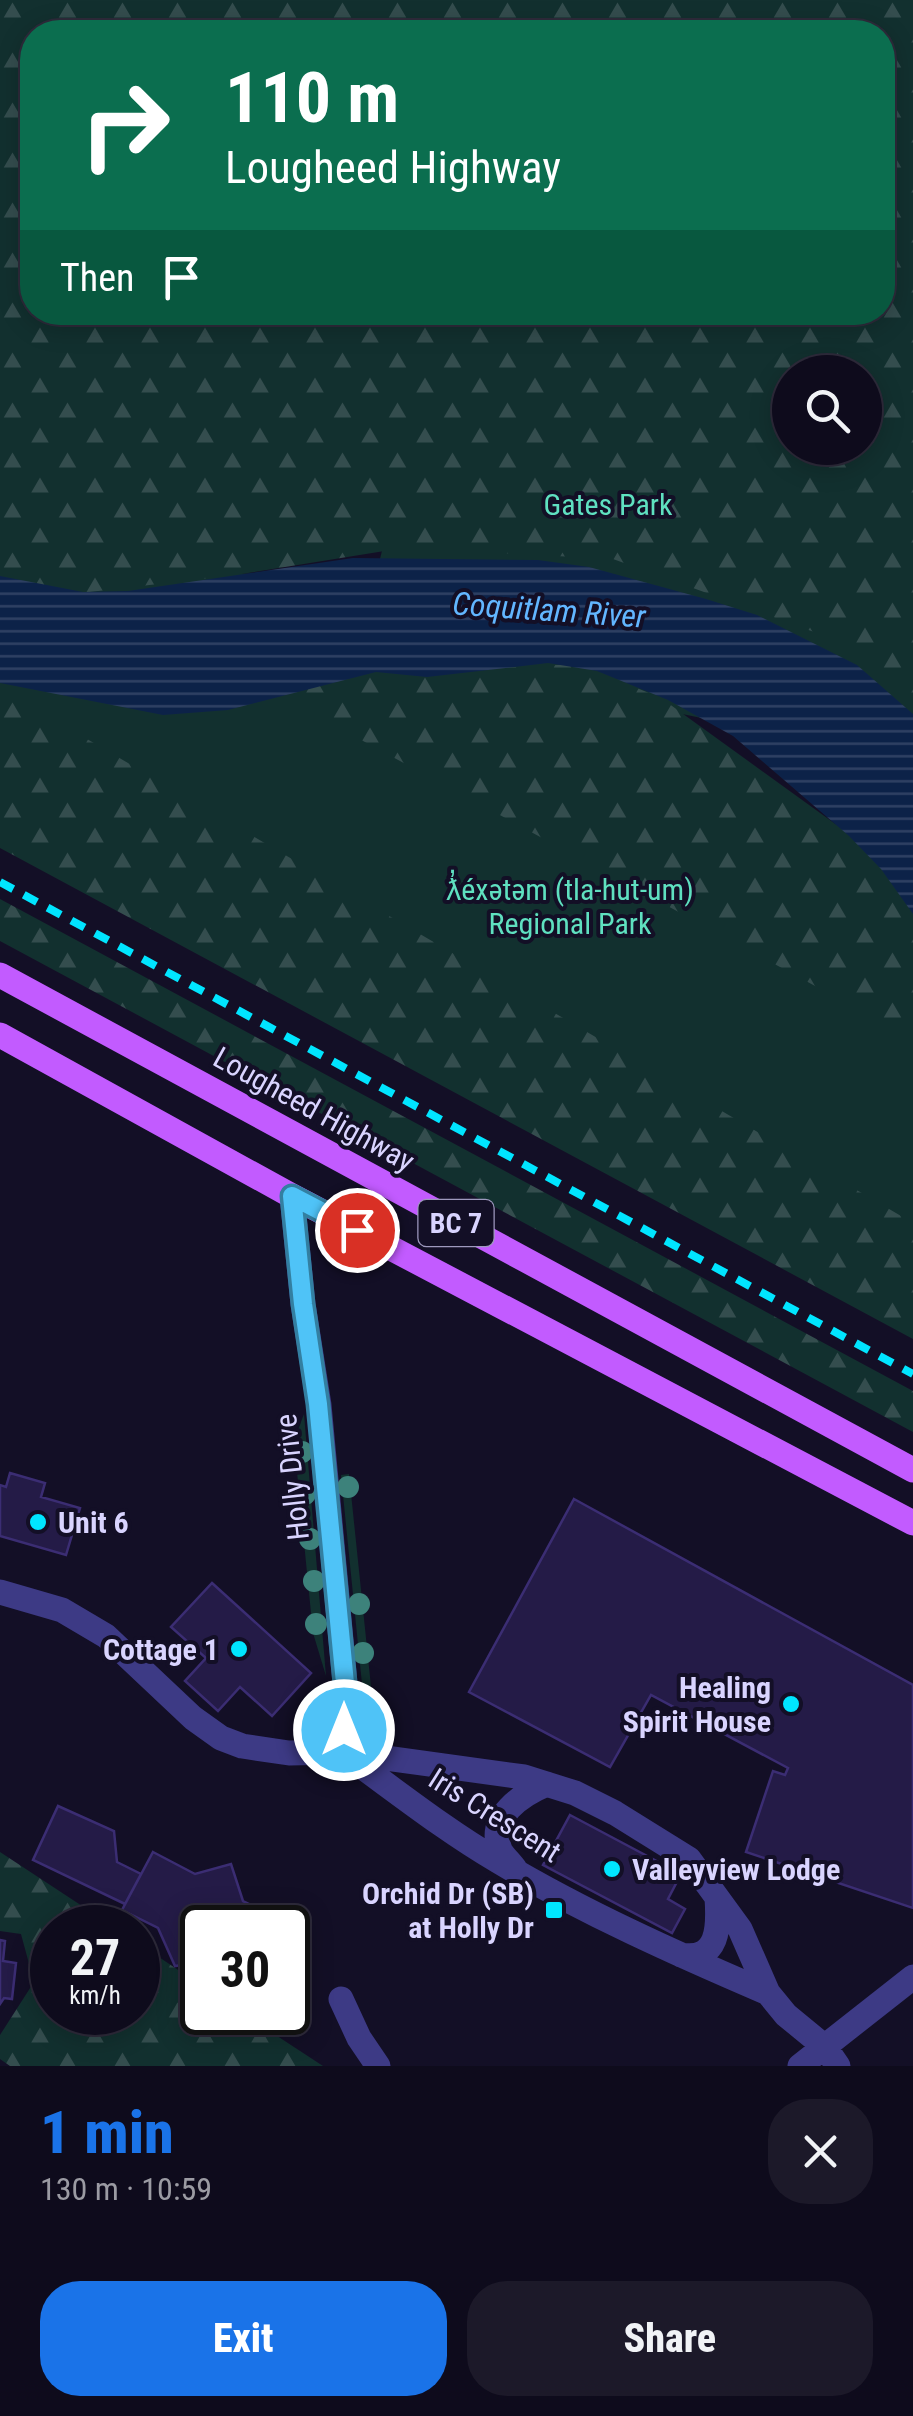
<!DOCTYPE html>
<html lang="en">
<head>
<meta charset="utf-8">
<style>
	:root { --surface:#0e0b1c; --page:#1c1929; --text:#f1f3f6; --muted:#9b9ba3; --line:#2e2b3b; --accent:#1a73e8 }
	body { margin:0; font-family:"Roboto Condensed",sans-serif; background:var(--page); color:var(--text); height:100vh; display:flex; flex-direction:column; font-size:38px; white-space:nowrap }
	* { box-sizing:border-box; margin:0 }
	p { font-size:32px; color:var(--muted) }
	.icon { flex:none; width:55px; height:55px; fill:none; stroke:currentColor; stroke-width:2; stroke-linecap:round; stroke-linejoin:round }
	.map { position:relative; height:2066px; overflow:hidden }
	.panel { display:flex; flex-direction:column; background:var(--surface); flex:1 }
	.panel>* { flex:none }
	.banner { position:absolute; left:20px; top:20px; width:875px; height:305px; border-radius:40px; box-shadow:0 5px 25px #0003,0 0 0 2px var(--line); background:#0b6e4f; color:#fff; overflow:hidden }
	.controls { position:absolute; left:772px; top:355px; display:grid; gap:20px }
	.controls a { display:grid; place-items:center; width:110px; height:110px; border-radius:50%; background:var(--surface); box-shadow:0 5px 25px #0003,0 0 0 2px var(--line); font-size:50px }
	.speed { position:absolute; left:30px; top:1905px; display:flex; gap:20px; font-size:50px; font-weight:700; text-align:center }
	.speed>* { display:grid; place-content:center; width:130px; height:130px; border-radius:50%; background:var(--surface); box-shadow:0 5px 25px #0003,0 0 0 2px var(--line); line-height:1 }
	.speed small { font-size:25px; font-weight:400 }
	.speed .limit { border:5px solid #111; border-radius:15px; background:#fff; color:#111 }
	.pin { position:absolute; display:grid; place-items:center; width:85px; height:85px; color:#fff; margin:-42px; border:5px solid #fff; border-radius:50%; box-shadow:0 2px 10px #0007 }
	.me { position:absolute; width:110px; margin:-55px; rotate:0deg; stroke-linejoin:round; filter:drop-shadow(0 0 8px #0008) }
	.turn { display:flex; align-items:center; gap:35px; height:210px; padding:0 40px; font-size:45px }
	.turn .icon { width:130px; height:130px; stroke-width:2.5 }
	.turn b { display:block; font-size:70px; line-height:85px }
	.then { display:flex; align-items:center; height:95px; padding:0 40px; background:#0003; gap:20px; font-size:38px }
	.round { display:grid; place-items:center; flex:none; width:105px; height:105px; border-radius:40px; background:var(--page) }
	.summary { display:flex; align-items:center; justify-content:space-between; height:170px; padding:0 40px }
	h1 { font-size:60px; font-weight:800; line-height:75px; color:var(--accent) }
	.primary-button { display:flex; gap:20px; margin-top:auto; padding:20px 40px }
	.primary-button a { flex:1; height:115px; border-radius:40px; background:var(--accent); color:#fff; font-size:40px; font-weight:800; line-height:115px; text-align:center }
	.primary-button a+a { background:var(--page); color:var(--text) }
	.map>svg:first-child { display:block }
	.green { fill:#12302f; fill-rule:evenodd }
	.forest { fill:url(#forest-firs); fill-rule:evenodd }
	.water { fill:url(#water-rules) }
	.building { fill:#241b47; stroke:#3b2d73; stroke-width:2.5 }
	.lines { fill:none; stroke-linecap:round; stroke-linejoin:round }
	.minor { stroke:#3d3a85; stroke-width:25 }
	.primary { stroke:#c25bff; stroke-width:25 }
	.rail { stroke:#00e5ff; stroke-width:8; stroke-dasharray:15 12; stroke-linecap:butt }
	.tree { fill:#3d827b }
	.route-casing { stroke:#337fa1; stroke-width:25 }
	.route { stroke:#4fc3f7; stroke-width:18 }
	.poi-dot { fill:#00e5ff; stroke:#130f26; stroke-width:4 }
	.labels { text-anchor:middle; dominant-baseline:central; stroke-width:8; stroke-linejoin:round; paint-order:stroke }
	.shield { fill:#130f26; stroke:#9e99be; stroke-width:2.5 }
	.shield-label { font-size:28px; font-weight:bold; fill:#d9d4ff }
	.park-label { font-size:30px; fill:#5fe0c0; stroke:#130f26 }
	.street-label { font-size:30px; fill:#d9d4ff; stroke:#130f26 }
	.poi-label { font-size:30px; font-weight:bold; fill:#d9d4ff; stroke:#130f26; text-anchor:end }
	.water-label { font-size:32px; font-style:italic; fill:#62b6ff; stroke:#130f26 }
</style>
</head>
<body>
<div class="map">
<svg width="913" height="2066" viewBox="0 0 913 2066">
	<defs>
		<pattern id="forest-firs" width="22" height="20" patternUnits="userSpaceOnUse" patternTransform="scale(2.5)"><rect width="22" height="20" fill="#12302f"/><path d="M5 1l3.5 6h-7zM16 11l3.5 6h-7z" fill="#344d4e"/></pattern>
		<pattern id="water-rules" width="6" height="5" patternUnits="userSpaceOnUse" patternTransform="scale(2.5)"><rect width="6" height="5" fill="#0c2248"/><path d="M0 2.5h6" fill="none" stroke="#2f4163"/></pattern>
	</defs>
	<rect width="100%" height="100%" fill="#130f26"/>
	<!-- green -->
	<path class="green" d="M 913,0 L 913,840 L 755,729 L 371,650 L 913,967 L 913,1285 L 0,794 L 0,581 L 213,573 L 325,575 L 358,649 L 440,313 L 882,312 L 882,32 ZM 790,372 L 865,372 L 865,448 L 790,448 Z
		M 304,1414 L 326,1676 L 313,1633 L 297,1472 L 296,1435 Z
		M 349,1474 L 372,1696 L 363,1694 L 341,1475 Z"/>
	<!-- forest -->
	<path class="forest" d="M 0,0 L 913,0 L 913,718 L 896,695 L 825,636 L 613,559 L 403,548 L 235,575 L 81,593 L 0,577 ZM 32,32 L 882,32 L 882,312 L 32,312 ZM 790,372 L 865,372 L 865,448 L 790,448 Z
		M 579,664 L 661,698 L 863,844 L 913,910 L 913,1039 L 269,690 L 375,673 Z
		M 0,688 L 913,1223 L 913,1339 L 0,848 Z
		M 0,899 L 913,1391 L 913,1432 L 0,941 Z
		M 0,1852 L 114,1927 L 52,1928 L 52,2012 L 138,2012 L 138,1943 L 202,1986 L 202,2012 L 242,2013 L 323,2066 L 10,2066 L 0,2059 L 0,2035 L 34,1982 L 21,1934 L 0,1931 Z"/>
	<!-- water -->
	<path class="water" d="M 353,558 L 538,560 L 589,567 L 706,599 L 757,615 L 857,665 L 913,714 L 913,914 L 881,869 L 849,836 L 733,736 L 668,700 L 597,671 L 548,663 L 427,677 L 376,672 L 228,710 L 163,715 L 0,683 L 0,576 L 83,592 L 128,591 Z"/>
	<!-- building -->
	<path class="building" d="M 10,1473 L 45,1483 L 41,1497 L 80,1508 L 66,1555 L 0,1536 L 0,1485 L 6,1487 Z
		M 574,1499 L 913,1685 L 913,1908 L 746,1852 L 773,1771 L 785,1775 L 788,1768 L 651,1695 L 610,1767 L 469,1692 Z
		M 212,1583 L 311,1673 L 272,1716 L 240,1687 L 218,1711 L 185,1681 L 206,1658 L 171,1627 Z
		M 58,1806 L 114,1831 L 117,1862 L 141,1874 L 125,1904 L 33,1860 Z
		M 570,1815 L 681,1874 L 668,1899 L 685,1909 L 672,1933 L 543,1865 Z
		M 153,1852 L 195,1874 L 231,1864 L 243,1901 L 281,1920 L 277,1928 L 202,1928 L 202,1962 L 175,1966 L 158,1928 L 122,1910 Z
		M 0,1940 L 5,1941 L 3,1961 L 16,1963 L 12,1999 L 4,1998 L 0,2004 Z"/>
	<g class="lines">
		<!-- minor -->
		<path class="minor" d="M 292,1196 L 303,1304 L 319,1405 L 347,1704 L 342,1752
			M 0,1592 L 62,1610 L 106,1636 L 193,1718 L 221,1738 L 242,1746 L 289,1753 L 342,1752 L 524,1777 L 575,1793 L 615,1813 L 689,1859 L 740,1929 L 768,1993 L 786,2015 L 825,2047 L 838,2066
			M 346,1755 C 396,1791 445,1830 498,1861 C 583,1912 677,1954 768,1993
			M 515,1869 C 511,1863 503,1856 500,1850 C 487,1816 523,1794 547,1784
			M 681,1955 C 719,1961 719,1927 717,1898
			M 341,1999 L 359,2038 L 378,2066
			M 800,2066 L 913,1977"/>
		<!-- primary -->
		<path class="primary" d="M 0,975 L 913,1470
			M 0,1035 L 292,1196 L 913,1523"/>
		<!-- rail -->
		<path class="rail" d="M 0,882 L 913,1374"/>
	</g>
	<!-- trees -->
	<g class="tree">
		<circle cx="302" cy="1452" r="11"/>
		<circle cx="348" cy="1487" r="11"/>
		<circle cx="305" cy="1494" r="11"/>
		<circle cx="310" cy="1539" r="11"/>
		<circle cx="314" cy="1581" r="11"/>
		<circle cx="359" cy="1604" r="11"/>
		<circle cx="316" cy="1624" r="11"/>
		<circle cx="363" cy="1653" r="11"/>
	</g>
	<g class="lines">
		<defs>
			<path id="route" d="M 344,1730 L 347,1704 L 318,1404 L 303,1304 L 292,1196 L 357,1230"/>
		</defs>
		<!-- route casing -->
		<use href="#route" class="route-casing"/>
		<!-- route -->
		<use href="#route" class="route"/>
	</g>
	<!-- markers -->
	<g class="poi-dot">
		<circle cx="38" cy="1522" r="10"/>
		<circle cx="239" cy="1649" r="10"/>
		<circle cx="791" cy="1704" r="10"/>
		<circle cx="612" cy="1869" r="10"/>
		<rect x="544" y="1900" width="20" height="20" rx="5"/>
	</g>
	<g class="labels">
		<!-- shield labels -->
		<rect class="shield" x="418.5" y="1200" width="75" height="46" rx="8"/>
		<g class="shield-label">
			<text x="456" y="1223">BC 7</text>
		</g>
		<!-- park labels -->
		<g class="park-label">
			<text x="608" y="504">Gates Park</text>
			<text x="570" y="889">ƛ̓éxətəm (tla-hut-um)<tspan x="570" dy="34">Regional Park</tspan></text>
		</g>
		<!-- street labels -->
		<g class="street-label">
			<text transform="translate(314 1109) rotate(29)">Lougheed Highway</text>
			<text transform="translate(292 1477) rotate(-96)">Holly Drive</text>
			<text transform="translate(495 1815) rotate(32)">Iris Crescent</text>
		</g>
		<!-- poi labels -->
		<g class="poi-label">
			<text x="58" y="1522" text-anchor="start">Unit 6</text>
			<text x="219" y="1649">Cottage 1</text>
			<text x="771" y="1687">Healing<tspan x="771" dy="34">Spirit House</tspan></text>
			<text x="632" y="1869" text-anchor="start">Valleyview Lodge</text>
			<text x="534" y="1893">Orchid Dr (SB)<tspan x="534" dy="34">at Holly Dr</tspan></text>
		</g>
		<!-- water labels -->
		<g class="water-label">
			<text transform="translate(549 610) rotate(4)">Coquitlam River</text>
		</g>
	</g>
</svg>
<div class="controls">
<a><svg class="icon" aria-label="search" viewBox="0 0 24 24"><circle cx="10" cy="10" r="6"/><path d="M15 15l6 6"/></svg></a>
</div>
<div class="speed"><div>27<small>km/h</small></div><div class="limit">30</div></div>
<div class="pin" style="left:357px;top:1230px;background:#d93025"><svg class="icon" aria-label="arrive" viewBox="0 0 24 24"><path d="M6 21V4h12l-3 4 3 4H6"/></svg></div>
<svg class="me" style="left:344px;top:1730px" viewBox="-20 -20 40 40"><circle r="17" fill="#4fc3f7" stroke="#fff" stroke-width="3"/><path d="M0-11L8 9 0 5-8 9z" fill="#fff"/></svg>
<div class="banner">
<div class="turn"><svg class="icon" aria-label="right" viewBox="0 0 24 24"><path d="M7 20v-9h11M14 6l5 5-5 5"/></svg><div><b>110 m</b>Lougheed Highway</div></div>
<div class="then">Then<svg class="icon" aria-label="arrive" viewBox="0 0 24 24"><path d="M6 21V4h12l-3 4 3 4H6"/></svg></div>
</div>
</div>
<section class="panel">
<div class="summary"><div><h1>1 min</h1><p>130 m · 10:59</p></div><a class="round"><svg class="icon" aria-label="close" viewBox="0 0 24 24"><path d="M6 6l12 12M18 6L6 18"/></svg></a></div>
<div class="primary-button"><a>Exit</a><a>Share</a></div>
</section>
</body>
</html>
